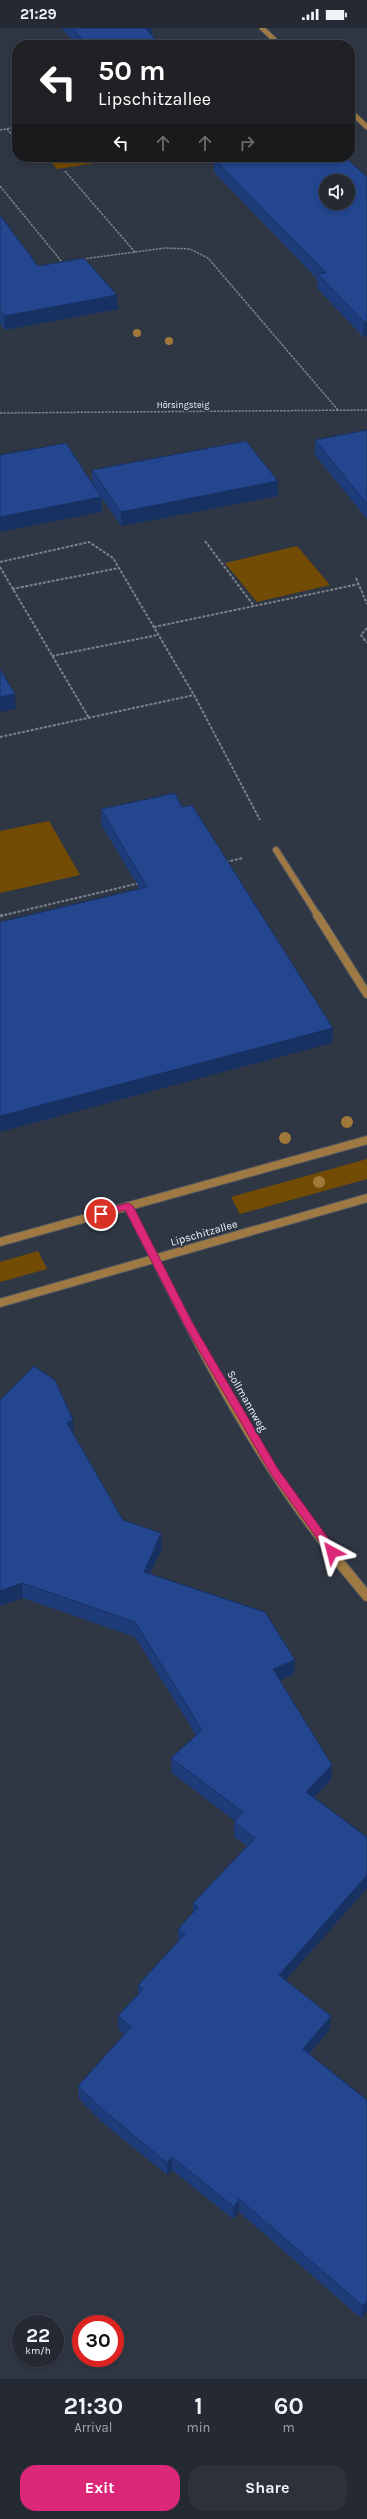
<!DOCTYPE html>
<html lang="en">
<head>
<meta charset="utf-8">
<style>
	:root { --surface:#242933; --page:#2c313b; --text:#f1f3f6; --muted:#a3a6ac; --line:#41454e; --accent:#db2777 }
	body { margin:0; font-family:Karla,sans-serif; background:var(--page); color:var(--text); height:100vh; display:flex; flex-direction:column; font-size:15px; white-space:nowrap }
	* { box-sizing:border-box; margin:0 }
	p { font-size:13px; color:var(--muted) }
	.icon { flex:none; width:22px; height:22px; fill:none; stroke:currentColor; stroke-width:2; stroke-linecap:round; stroke-linejoin:round }
	.map { position:relative; height:2351px; overflow:hidden }
	.sheet { display:flex; flex-direction:column; background:var(--surface); flex:1 }
	.sheet>* { flex:none }
	.hud { position:absolute; left:12px; top:12px; width:343px; height:122px; border-radius:16px; box-shadow:0 2px 6px #0003,0 0 0 1px var(--line); background:#202124; color:#fff; overflow:hidden }
	.buttons { position:absolute; left:319px; top:146px; display:grid; gap:8px }
	.buttons a { display:grid; place-items:center; width:36px; height:36px; border-radius:50%; background:var(--surface); box-shadow:0 2px 6px #0003,0 0 0 1px var(--line); font-size:20px }
	.speed { position:absolute; left:12px; top:2287px; display:flex; gap:8px; font-size:20px; font-weight:700; text-align:center }
	.speed>* { display:grid; place-content:center; width:52px; height:52px; border-radius:50%; background:var(--surface); box-shadow:0 2px 6px #0003,0 0 0 1px var(--line); line-height:1 }
	.speed small { font-size:10px; font-weight:400 }
	.speed .limit { border:6px solid #d22; background:#fff; color:#111 }
	.pin { position:absolute; display:grid; place-items:center; width:34px; height:34px; color:#fff; margin:-17px; border:2px solid #fff; border-radius:50%; box-shadow:0 1px 4px #0007 }
	.me { position:absolute; width:44px; margin:-22px; rotate:322deg; stroke-linejoin:round; filter:drop-shadow(0 0 3px #0008) }
	.turn { display:flex; align-items:center; gap:14px; height:84px; padding:0 20px; font-size:18px }
	.turn .icon { width:52px; height:52px; stroke-width:2.5 }
	.turn b { display:block; font-size:28px; line-height:34px }
	.lanes { display:flex; align-items:center; height:38px; padding:0 20px; background:#0003; justify-content:center; gap:20px; direction:ltr }
	.lanes .off { opacity:.35 }
	.eta { display:flex; justify-content:space-evenly; align-items:center; height:68px; text-align:center }
	.eta b { font-size:24px; font-weight:700; line-height:28px }
	.action { display:flex; gap:8px; margin-top:auto; padding:8px 20px }
	.action a { flex:1; height:46px; border-radius:16px; background:var(--accent); color:#fff; font-size:16px; font-weight:700; line-height:46px; text-align:center }
	.action a+a { background:var(--page); color:var(--text) }
	.status { display:flex; justify-content:space-between; align-items:center; height:28px; padding:0 20px; background:var(--surface); direction:ltr }
	.status svg { height:11px; fill:currentColor }
	.map>svg:first-child { display:block }
	.green { fill:#724c04 }
	.lines { fill:none; stroke-linecap:round; stroke-linejoin:round }
	.service-far1-casing { stroke:#4f5561; stroke-width:8 }
	.service-casing { stroke:#4f5561; stroke-width:10 }
	.minor-far2-casing { stroke:#4f5561; stroke-width:6 }
	.minor-far1-casing { stroke:#4f5561; stroke-width:10 }
	.minor-casing { stroke:#4f5561; stroke-width:12 }
	.tertiary-casing { stroke:#4f5561; stroke-width:10 }
	.path-far2 { stroke:#7c828d; stroke-width:1.5; stroke-dasharray:2.5 1; stroke-linecap:butt }
	.path-far1 { stroke:#7c828d; stroke-width:2; stroke-dasharray:3 1.5; stroke-linecap:butt }
	.path { stroke:#7c828d; stroke-width:2.5; stroke-dasharray:4 2; stroke-linecap:butt }
	.service-far1 { stroke:#9e7944; stroke-width:6 }
	.service { stroke:#9e7944; stroke-width:8 }
	.minor-far2 { stroke:#9e7944; stroke-width:5 }
	.minor-far1 { stroke:#9e7944; stroke-width:8 }
	.minor { stroke:#9e7944; stroke-width:10 }
	.tertiary { stroke:#9e7944; stroke-width:8 }
	.tree { fill:#9f783a }
	.wall { fill:#1e3c7a }
	.shaded-wall { fill:#183163 }
	.building { fill:#23468e; stroke:#183163; fill-rule:evenodd }
	.route { fill:#db2777; stroke:#8e194d }
	.labels { text-anchor:middle; dominant-baseline:central; stroke-width:4; stroke-linejoin:round; paint-order:stroke }
	.far-street-label { font-size:9px; fill:#eff4fc; stroke:#303744 }
	.street-label { font-size:11px; fill:#eff4fc; stroke:#303744 }
</style>
</head>
<body>
<div class="status"><b>21:29</b><svg viewBox="0 0 49 12"><path d="M0 12V9h3v3zM5 12V6h3v6zM10 12V3h3v9zM15 12V0h3v12zM26 1h20v11H26zM47 4h2v5h-2z"/></svg></div>
<div class="map">
<svg width="367" height="2351" viewBox="0 0 367 2351">
	<rect width="100%" height="100%" fill="#303744"/>
	<!-- green -->
	<path class="green" d="M 47,129 L 104,129 L 108,133 L 57,141 Z
		M 297,518 L 330,557 L 257,574 L 225,535 Z
		M 49,793 L 80,847 L 0,865 L 0,803 Z
		M 367,1131 L 367,1151 L 240,1186 L 231,1169 Z
		M 38,1223 L 47,1241 L 0,1254 L 0,1234 Z"/>
	<g class="lines">
		<defs>
			<path id="service-far1" d="M 276,822 L 318,888"/>
			<path id="service" d="M 317,887 L 367,966"/>
			<path id="minor-far2" d="M 262,0 L 280,17
				M 350,83 L 367,99"/>
			<path id="minor-far1" d="M 128,1178 C 189,1298 249,1424 335,1529"/>
			<path id="minor" d="M 334,1528 L 367,1568"/>
			<path id="tertiary" d="M 0,1214 L 367,1112
				M 0,1275 L 367,1170"/>
		</defs>
		<!-- service-far1 casing -->
		<use href="#service-far1" class="service-far1-casing"/>
		<!-- service casing -->
		<use href="#service" class="service-casing"/>
		<!-- minor-far2 casing -->
		<use href="#minor-far2" class="minor-far2-casing"/>
		<!-- minor-far1 casing -->
		<use href="#minor-far1" class="minor-far1-casing"/>
		<!-- minor casing -->
		<use href="#minor" class="minor-casing"/>
		<!-- tertiary casing -->
		<use href="#tertiary" class="tertiary-casing"/>
		<!-- path-far2 -->
		<path class="path-far2" d="M 7,101 L 17,113
			M 0,102 L 17,99
			M 112,129 L 114,132
			M 65,143 L 135,224
			M 0,158 L 62,234
			M 83,231 L 165,220 L 190,221 L 208,230 L 338,382
			M 0,385 L 367,382"/>
		<!-- path-far1 -->
		<path class="path-far1" d="M 205,513 L 254,578
			M 0,534 L 89,514 L 113,530 L 194,667 L 260,792
			M 0,539 L 89,690
			M 356,550 L 367,576
			M 12,561 L 119,540
			M 154,599 L 359,556
			M 367,600 L 361,607 L 367,615
			M 52,628 L 158,607
			M 0,709 L 194,667
			M 226,834 L 243,830
			M 0,888 L 140,855"/>
		<!-- path -->
		<path class="path" d="M 0,888 L 3,887"/>
		<!-- service-far1 -->
		<use href="#service-far1" class="service-far1"/>
		<!-- service -->
		<use href="#service" class="service"/>
		<!-- minor-far2 -->
		<use href="#minor-far2" class="minor-far2"/>
		<!-- minor-far1 -->
		<use href="#minor-far1" class="minor-far1"/>
		<!-- minor -->
		<use href="#minor" class="minor"/>
		<!-- tertiary -->
		<use href="#tertiary" class="tertiary"/>
	</g>
	<!-- trees -->
	<g class="tree">
		<circle cx="137" cy="305" r="4"/>
		<circle cx="169" cy="313" r="4"/>
		<circle cx="347" cy="1094" r="6"/>
		<circle cx="285" cy="1110" r="6"/>
		<circle cx="319" cy="1154" r="6"/>
	</g>
	<!-- wall -->
	<path class="wall" d="M 61,0 L 152,0 L 152,7 L 161,17 L 77,17 Z
		M 214,131 L 367,149 L 367,308 L 363,309 L 317,260 L 317,251 L 214,144 Z
		M 0,187 L 38,238 L 118,281 L 5,302 L 0,295 Z
		M 367,402 L 367,491 L 315,427 L 315,412 Z
		M 92,442 L 278,453 L 278,468 L 121,498 L 102,470 L 102,484 L 92,455 Z
		M 182,779 L 333,1000 L 332,1015 L 140,861 L 101,796 L 101,781 Z
		M 73,1392 L 74,1407 L 123,1492 L 161,1505 L 162,1520 L 150,1546 L 295,1632 L 294,1646 L 280,1652 L 331,1752 L 314,1769 L 367,1809 L 367,1860 L 285,1952 L 330,2001 L 309,2026 L 367,2072 L 367,2283 L 361,2290 L 239,2184 L 233,2191 L 172,2142 L 167,2147 L 102,2094 L 79,2071 L 78,2058 L 124,2006 L 119,2002 L 118,1988 L 138,1966 L 138,1957 L 178,1913 L 178,1901 L 193,1885 L 193,1875 L 247,1818 L 234,1809 L 234,1794 L 235,1793 L 172,1745 L 171,1730 L 196,1707 L 135,1609 L 23,1570 L 0,1578 Z"/>
	<!-- shaded-wall -->
	<path class="shaded-wall" d="M 144,0 L 152,0 L 152,13 Z
		M 117,267 L 118,281 L 5,302 L 4,288 Z
		M 364,294 L 367,294 L 367,308 L 363,309 Z
		M 278,453 L 278,468 L 121,498 L 121,484 Z
		M 101,469 L 102,484 L 0,504 L 0,489 Z
		M 15,666 L 16,681 L 0,684 L 0,669 Z
		M 333,1000 L 332,1015 L 0,1104 L 0,1088 Z
		M 73,1392 L 74,1407 L 68,1410 L 67,1395 Z
		M 161,1505 L 162,1520 L 144,1559 L 144,1544 Z
		M 22,1555 L 23,1570 L 0,1578 L 0,1563 Z
		M 295,1632 L 294,1646 L 273,1656 L 273,1641 Z
		M 332,1737 L 331,1752 L 305,1778 L 306,1764 Z
		M 367,1847 L 367,1860 L 278,1961 L 279,1947 Z
		M 331,1988 L 330,2001 L 302,2034 L 303,2021 Z
		M 172,2129 L 172,2142 L 167,2147 L 167,2135 Z
		M 239,2171 L 239,2184 L 233,2191 L 234,2179 Z
		M 367,2273 L 367,2283 L 361,2290 L 363,2278 Z"/>
	<!-- building -->
	<path class="building" d="M 72,0 L 151,0 L 146,1 L 161,17 L 88,17 Z
		M 224,129 L 345,129 L 367,149 L 367,294 L 364,294 L 318,246 L 326,245 L 214,131 ZM 326,153 L 348,153 L 348,175 L 326,175 Z
		M 0,187 L 38,238 L 84,230 L 117,267 L 4,288 L 0,282 Z
		M 367,402 L 367,476 L 315,412 Z
		M 246,413 L 278,453 L 121,484 L 92,442 Z
		M 66,415 L 101,469 L 0,489 L 0,427 Z
		M 0,641 L 15,666 L 0,669 Z
		M 175,765 L 182,779 L 192,777 L 333,1000 L 0,1088 L 0,894 L 147,859 L 101,781 Z
		M 34,1338 L 55,1352 L 73,1392 L 67,1395 L 123,1492 L 161,1505 L 144,1544 L 265,1584 L 295,1632 L 273,1641 L 332,1737 L 306,1764 L 367,1809 L 367,1847 L 279,1947 L 331,1988 L 303,2021 L 367,2072 L 367,2273 L 363,2278 L 239,2171 L 234,2179 L 172,2129 L 167,2135 L 102,2081 L 78,2058 L 131,1999 L 118,1988 L 143,1961 L 138,1957 L 185,1906 L 178,1901 L 198,1879 L 193,1875 L 255,1810 L 234,1794 L 243,1784 L 171,1730 L 202,1702 L 135,1594 L 22,1555 L 0,1563 L 0,1372 Z"/>
	<!-- route -->
	<path class="route" d="M 128,1175 L 133,1178 L 192,1294 L 278,1441 L 336,1521 L 336,1527 L 329,1527 L 271,1446 L 185,1298 L 125,1182 L 101,1189 L 96,1186 L 97,1183 Z"/>
	<g class="labels">
		<!-- far-street labels -->
		<g class="far-street-label">
			<text x="183" y="377">Hörsingsteig</text>
		</g>
		<!-- street labels -->
		<g class="street-label">
			<text transform="translate(204 1205) rotate(-16)">Lipschitzallee</text>
			<text transform="translate(247 1373) rotate(60)">Sollmannweg</text>
		</g>
	</g>
</svg>
<div class="buttons">
<a><svg class="icon" aria-label="sound" viewBox="0 0 24 24"><path d="M4 9h4l5-4v14l-5-4H4zM17 9q2 3 0 6"/></svg></a>
</div>
<div class="speed"><div>22<small>km/h</small></div><div class="limit">30</div></div>
<div class="pin" style="left:101px;top:1186px;background:#d93025"><svg class="icon" aria-label="arrive" viewBox="0 0 24 24"><path d="M6 21V4h12l-3 4 3 4H6"/></svg></div>
<svg class="me" style="left:332px;top:1524px" viewBox="-20 -20 40 40"><path d="M0-17L14 15 0 8-14 15z" fill="#db2777" stroke="#fff" stroke-width="4"/></svg>
<div class="hud">
<div class="turn"><svg class="icon" aria-label="left" viewBox="0 0 24 24"><path d="M17 20v-9H6M10 6l-5 5 5 5"/></svg><div><b>50 m</b>Lipschitzallee</div></div>
<div class="lanes"><svg class="icon" aria-label="left" viewBox="0 0 24 24"><path d="M17 20v-9H6M10 6l-5 5 5 5"/></svg><svg class="icon off" aria-label="ahead" viewBox="0 0 24 24"><path d="M12 20V5M6 11l6-6 6 6"/></svg><svg class="icon off" aria-label="ahead" viewBox="0 0 24 24"><path d="M12 20V5M6 11l6-6 6 6"/></svg><svg class="icon off" aria-label="right" viewBox="0 0 24 24"><path d="M7 20v-9h11M14 6l5 5-5 5"/></svg></div>
</div>
</div>
<section class="sheet">
<div class="eta">
<div><b>21:30</b><p>Arrival</p></div>
<div><b>1</b><p>min</p></div>
<div><b>60</b><p>m</p></div>
</div>
<div class="action"><a>Exit</a><a>Share</a></div>
</section>
</body>
</html>
